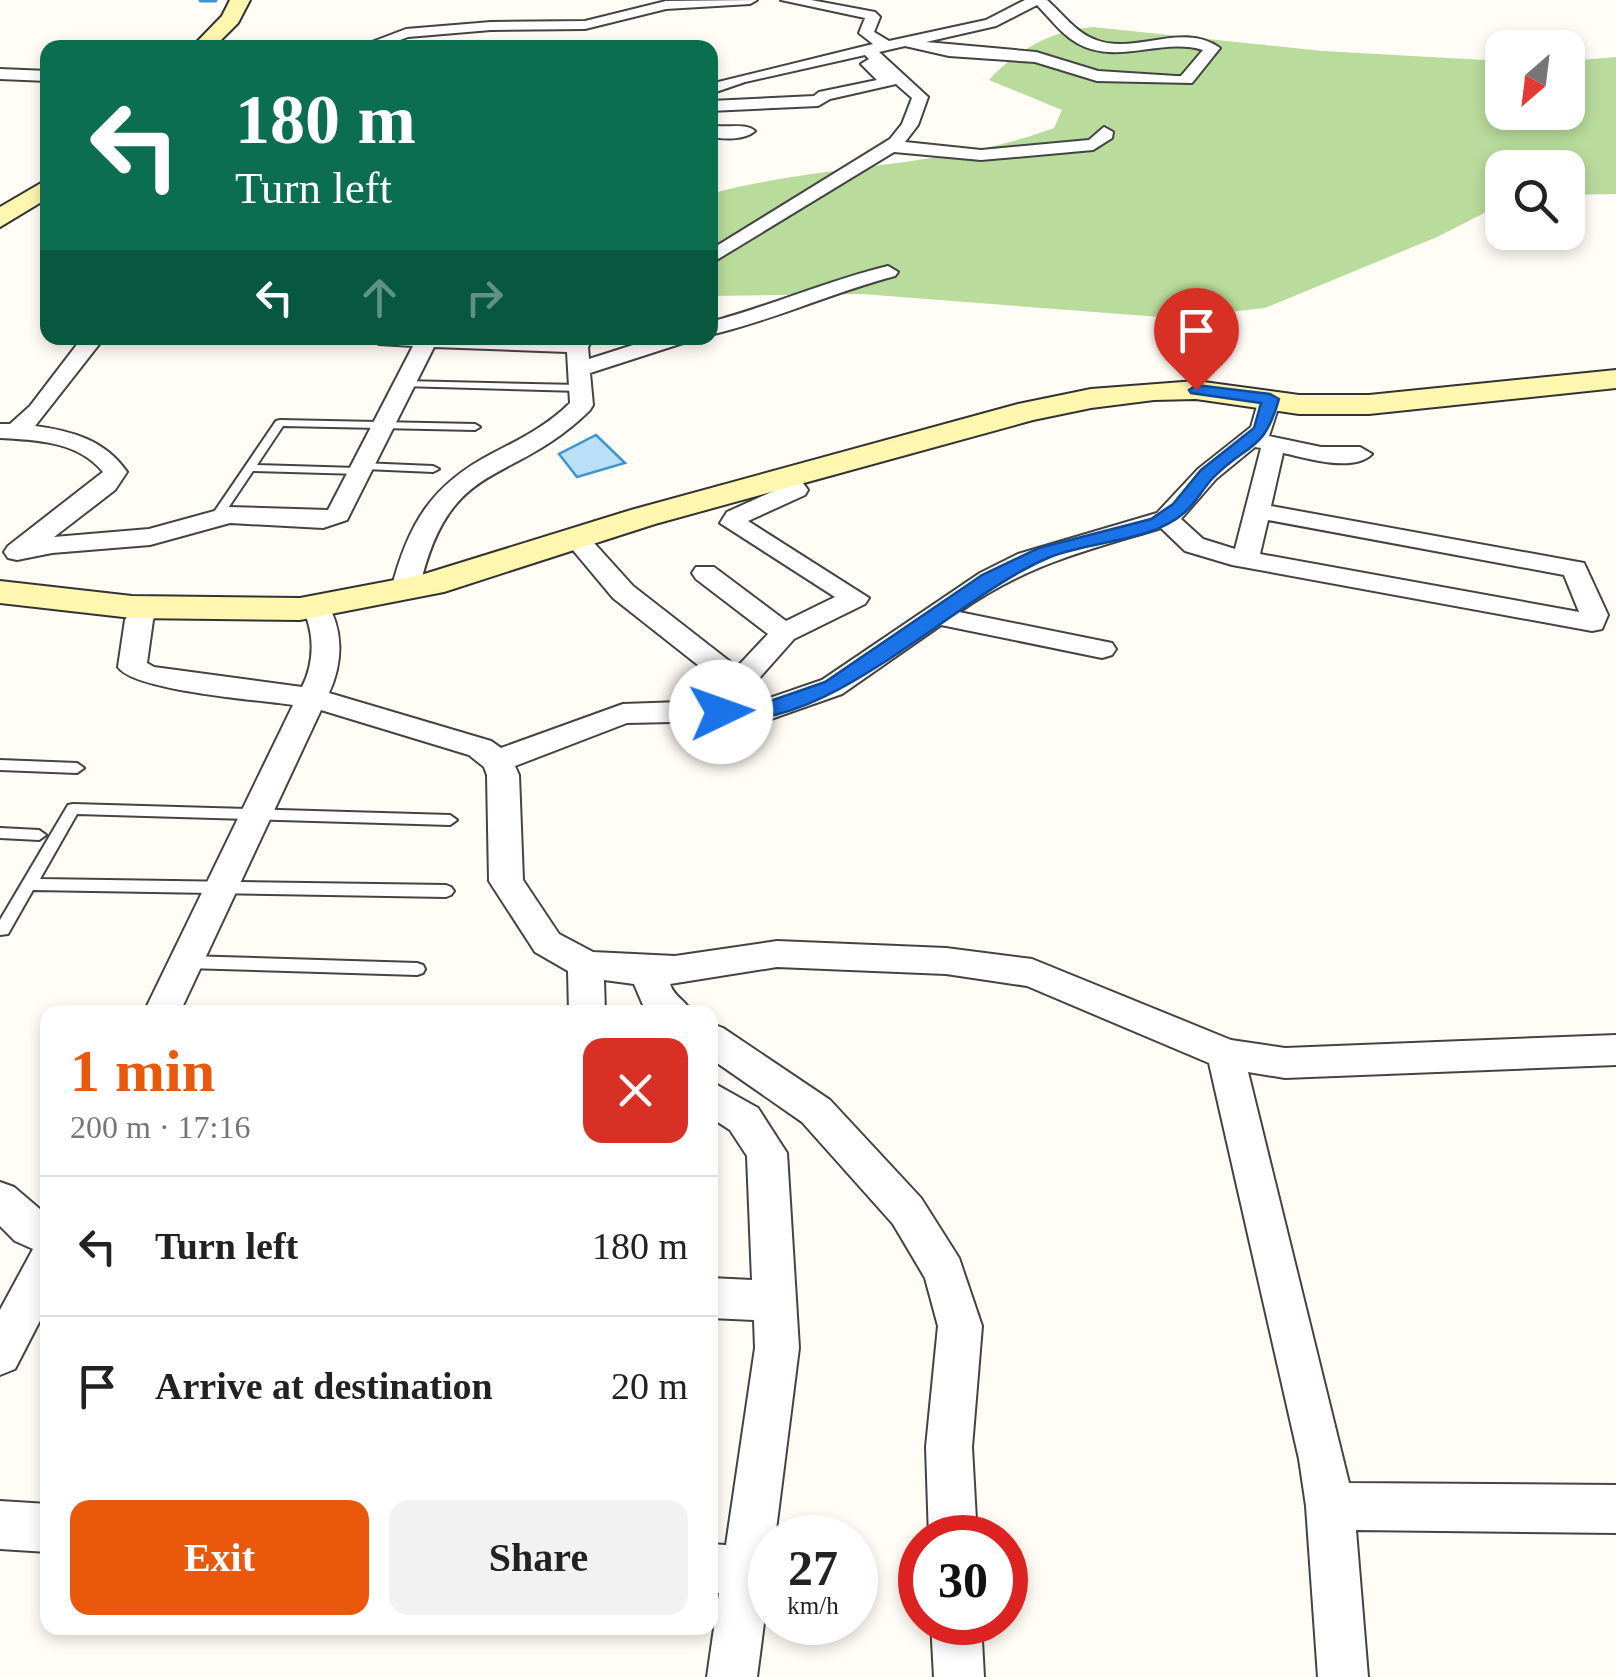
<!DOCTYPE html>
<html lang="en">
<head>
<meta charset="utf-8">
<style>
	:root { --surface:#fff; --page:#f2f2f2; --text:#222; --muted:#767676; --line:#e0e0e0; --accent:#ea580c }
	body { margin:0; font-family:"Times New Roman",serif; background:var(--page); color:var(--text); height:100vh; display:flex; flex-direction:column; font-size:38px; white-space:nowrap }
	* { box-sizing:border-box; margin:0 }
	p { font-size:32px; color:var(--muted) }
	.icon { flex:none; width:55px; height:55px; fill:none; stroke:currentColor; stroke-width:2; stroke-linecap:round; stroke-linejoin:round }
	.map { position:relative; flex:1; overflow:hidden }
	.side { position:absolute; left:40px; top:1005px; width:678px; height:630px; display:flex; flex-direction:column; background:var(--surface); border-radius:20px; box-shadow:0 5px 15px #0003 }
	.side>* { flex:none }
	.hud { position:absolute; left:40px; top:40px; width:678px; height:305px; border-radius:20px; box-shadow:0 5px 15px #0003; background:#0b6e4f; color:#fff; overflow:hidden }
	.needle { width:65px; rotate:208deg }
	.controls { position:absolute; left:1485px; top:30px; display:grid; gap:20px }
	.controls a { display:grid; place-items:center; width:100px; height:100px; border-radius:20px; background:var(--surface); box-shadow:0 5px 15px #0003; font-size:50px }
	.speed { position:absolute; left:748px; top:1515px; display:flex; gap:20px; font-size:50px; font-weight:700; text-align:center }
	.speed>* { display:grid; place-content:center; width:130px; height:130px; border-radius:50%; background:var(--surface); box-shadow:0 5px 15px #0003; line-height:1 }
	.speed small { font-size:25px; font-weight:400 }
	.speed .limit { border:15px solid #d22; background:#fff; color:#111 }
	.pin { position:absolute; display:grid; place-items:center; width:85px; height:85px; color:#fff; margin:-102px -42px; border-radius:50% 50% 50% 0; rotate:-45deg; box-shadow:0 0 10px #0007 }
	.pin .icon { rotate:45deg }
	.me { position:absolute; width:110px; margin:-55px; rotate:87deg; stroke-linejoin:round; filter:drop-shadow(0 0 8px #0008) }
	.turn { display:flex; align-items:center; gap:35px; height:210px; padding:0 30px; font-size:45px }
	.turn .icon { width:130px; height:130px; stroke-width:2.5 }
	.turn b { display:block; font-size:70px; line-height:85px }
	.lanes { display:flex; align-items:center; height:95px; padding:0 30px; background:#0003; justify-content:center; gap:50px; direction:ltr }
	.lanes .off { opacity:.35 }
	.round { display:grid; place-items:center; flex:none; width:105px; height:105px; border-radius:20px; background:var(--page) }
	.summary { display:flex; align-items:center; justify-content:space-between; height:170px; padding:0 30px }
	h1 { font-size:60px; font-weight:700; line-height:75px; color:var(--accent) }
	.primary-button { display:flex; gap:20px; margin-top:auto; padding:20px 30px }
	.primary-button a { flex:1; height:115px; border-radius:20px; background:var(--accent); color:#fff; font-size:40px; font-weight:700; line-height:115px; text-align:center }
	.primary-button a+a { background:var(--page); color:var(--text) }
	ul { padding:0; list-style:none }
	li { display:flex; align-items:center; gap:30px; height:140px; padding:0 30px; border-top:2px solid var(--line) }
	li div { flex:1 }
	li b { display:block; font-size:38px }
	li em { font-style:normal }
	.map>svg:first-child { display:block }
	.forest { fill:#b9dc9c }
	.water { fill:#b9e0f7; stroke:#3f96cf; stroke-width:2.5 }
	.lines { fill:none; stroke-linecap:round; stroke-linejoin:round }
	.stream { stroke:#3f96cf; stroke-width:5 }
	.lane-casing { stroke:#444; stroke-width:4 }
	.street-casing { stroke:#444; stroke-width:4 }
	.secondary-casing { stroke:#333; stroke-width:4 }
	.lane { fill:#fff; fill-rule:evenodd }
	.street { fill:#fff; fill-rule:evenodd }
	.secondary { fill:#fff6b0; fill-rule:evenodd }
	.route { fill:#1a73e8; stroke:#114b97; stroke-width:2.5 }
</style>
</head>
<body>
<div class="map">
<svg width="1616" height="1677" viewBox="0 0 1616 1677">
	<rect width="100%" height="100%" fill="#fffdf5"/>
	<!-- forest -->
	<path class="forest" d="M 1093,27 L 1323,51 L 1502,61 L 1502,112 L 1568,112 L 1568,61 L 1616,57 L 1616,194 L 1568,195 L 1568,168 L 1502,168 L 1502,204 L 1437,237 L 1265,308 L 1173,318 L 862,294 L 710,296 L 710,194 C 823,163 943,169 1054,128 L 1062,110 L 989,80 C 1016,50 1053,30 1093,27 Z"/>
	<!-- water -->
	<path class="water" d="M 596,435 L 625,463 L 577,477 L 559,454 Z"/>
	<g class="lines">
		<!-- stream -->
		<path class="stream" d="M 201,0 L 215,0"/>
		<defs>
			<path id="lane" d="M 404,381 L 579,385 L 584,388 L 579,391 L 400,386 L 399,384 Z
				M 280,420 L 475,424 L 480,427 L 475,430 L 283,426 L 257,465 L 357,468 L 358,464 L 362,463 L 433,466 L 439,469 L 433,472 L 365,469 L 364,473 L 360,474 L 253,471 L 220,520 L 212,520 L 210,518 L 276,421 Z
				M 0,760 L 77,763 L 84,768 L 77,773 L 0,770 Z
				M 73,804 L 450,815 L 457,820 L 450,825 L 77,814 L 40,879 L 446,885 L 451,887 L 454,891 L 451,895 L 446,897 L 33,890 L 8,934 L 0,935 L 0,920 L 68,805 Z
				M 0,828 L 39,830 L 46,835 L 39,840 L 0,838 Z
				M 186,956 L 417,963 L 423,965 L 425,969 L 423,973 L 417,975 L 186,968 L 180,966 L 178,962 L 180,958 Z"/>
			<path id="street" d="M 757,0 L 750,4 L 666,9 L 585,29 L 491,30 L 408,37 L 379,48 L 356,48 L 406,29 L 491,22 L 585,21 L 666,1 Z
				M 781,0 L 811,0 L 875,12 L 880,17 L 874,32 L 889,41 L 986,20 L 1025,0 L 1047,0 C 1063,14 1076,33 1096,40 C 1135,55 1183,21 1220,48 L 1192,83 L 1097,81 L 1035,62 L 949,56 L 905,46 L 879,52 L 928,97 L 918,125 L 905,142 L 981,150 L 1089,140 L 1104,127 L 1113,132 L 1112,138 L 1093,150 L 981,160 L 894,152 L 710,264 L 710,250 L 890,139 L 902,124 L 912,98 L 896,84 L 830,99 L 818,106 L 710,111 L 710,101 L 814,96 L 819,92 L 877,80 L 861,64 L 869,59 L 865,55 L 745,82 L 710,94 L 710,84 L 873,44 L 859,33 L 865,18 ZM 1037,5 C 1050,18 1061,34 1077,43 C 1117,66 1162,37 1203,50 L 1181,76 L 1176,76 L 1098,71 L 1036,52 L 926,42 L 996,26 Z
				M 0,69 L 48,71 L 48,81 L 0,79 Z
				M 710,125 C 724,129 745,122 755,131 C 745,140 723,140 710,136 Z
				M 888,266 L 898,272 L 895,276 C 831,293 774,320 710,335 L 710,322 C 771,306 826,281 888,266 Z
				M 82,338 L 104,338 L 35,426 C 72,431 105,440 127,472 L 115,490 L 54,537 L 149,529 L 229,507 L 328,510 L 413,346 L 379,344 L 369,338 L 594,338 L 588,347 L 589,359 L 655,338 L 686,338 L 683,343 L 590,373 L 593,405 L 590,410 C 510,489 449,455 419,590 L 405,598 L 391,590 C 408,524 431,485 493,453 C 521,439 548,425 570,403 L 567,352 L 434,347 L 347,520 L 323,528 L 230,523 L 150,545 L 52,553 L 17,560 L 8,558 L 4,552 L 8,546 L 103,472 C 78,441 36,440 0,438 L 0,424 L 10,424 L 30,406 Z
				M 1270,392 L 1281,399 L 1269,436 L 1321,447 L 1360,447 L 1372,454 C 1353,473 1307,458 1283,453 L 1271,506 L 1584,563 L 1608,615 L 1602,629 L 1592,631 L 1232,565 L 1185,551 L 1161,528 C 1082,552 1028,564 959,612 L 1112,643 L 1116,649 L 1112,655 L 1102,658 L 941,625 L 842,694 L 768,720 L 627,723 L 515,766 L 519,775 L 523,880 L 559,934 L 593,952 L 675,956 L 777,941 L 946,948 L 1032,959 L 1231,1040 L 1285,1048 L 1616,1035 L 1616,1065 L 1285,1078 L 1248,1072 L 1349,1483 L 1616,1485 L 1616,1533 L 1356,1530 L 1368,1677 L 1318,1677 L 1306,1506 L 1299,1459 L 1209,1063 L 1027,986 L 946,974 L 777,967 L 670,984 C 674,997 686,1000 691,1012 L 646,1012 L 634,984 L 604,980 L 605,1012 L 569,1012 L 568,971 L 535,952 L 489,881 L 487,775 L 484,767 L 469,755 L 321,710 L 180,1012 L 144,1012 L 293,705 C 260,700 134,691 118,667 L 125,620 L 137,601 L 157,601 L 161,607 L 153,620 L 147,663 L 154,667 L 302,687 C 315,662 315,630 301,606 L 315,598 L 325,600 C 344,629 343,662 329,693 L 491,741 L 501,748 L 623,704 L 709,701 L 722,684 L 613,598 L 567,543 L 563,538 L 567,533 L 585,533 L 633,586 L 737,667 L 768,634 L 696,579 L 692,573 L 696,567 L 714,567 L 786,621 L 835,597 L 720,523 L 727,512 L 780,488 L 773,479 L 785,472 C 796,474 802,481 808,490 L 805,495 L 748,521 L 869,598 L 865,604 L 794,639 L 738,702 L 755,703 L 822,680 L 980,573 L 1018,554 L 1157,513 L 1198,469 L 1251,427 L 1259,399 ZM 1255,447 L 1261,448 L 1235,549 L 1203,539 L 1181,519 L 1216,479 ZM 1268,520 L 1564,575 L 1579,612 L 1260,554 Z
				M 710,1023 L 723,1028 L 830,1100 L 921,1198 L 959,1258 L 982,1326 L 972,1447 L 977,1538 L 929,1538 L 926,1447 L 938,1326 L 925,1278 L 893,1224 L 802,1122 L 710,1058 Z
				M 710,1081 L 758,1108 L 787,1153 L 799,1348 L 775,1538 L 770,1538 L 770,1577 L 757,1677 L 707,1677 L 719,1593 L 710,1592 L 710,1544 L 726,1545 L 755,1348 L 754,1320 L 710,1318 L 710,1278 L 752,1280 L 747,1156 L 730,1130 L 710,1117 Z
				M 0,1182 L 14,1187 L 48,1216 L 48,1305 L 15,1369 L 0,1375 L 0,1310 L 33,1249 L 15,1241 L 0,1226 Z
				M 0,1501 L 48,1504 L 48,1552 L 0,1549 Z
				M 931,1622 L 981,1622 L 984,1677 L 934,1677 Z"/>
			<path id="secondary" d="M 230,0 L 250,0 L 238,23 L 213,48 L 191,48 L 222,16 Z
				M 48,179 L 48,198 L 0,227 L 0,207 Z
				M 1616,370 L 1616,388 L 1369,414 L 1299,414 L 1196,399 L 1154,400 L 1091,408 L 1033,420 L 655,524 L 444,592 L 300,620 L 132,618 L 0,603 L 0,581 L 132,596 L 300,598 L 421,575 L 631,510 L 1018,404 L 1091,389 L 1196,381 L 1299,395 L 1369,395 Z"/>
		</defs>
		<!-- lane casing -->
		<use href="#lane" class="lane-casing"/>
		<!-- street casing -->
		<use href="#street" class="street-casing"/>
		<!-- secondary casing -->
		<use href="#secondary" class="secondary-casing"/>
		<!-- lane -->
		<use href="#lane" class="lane"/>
		<!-- street -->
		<use href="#street" class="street"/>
		<!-- secondary -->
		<use href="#secondary" class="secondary"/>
	</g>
	<!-- route -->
	<path class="route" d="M 1196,385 L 1270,394 L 1279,399 C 1264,453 1247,443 1213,478 C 1203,488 1196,503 1184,513 C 1149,543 1091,540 1048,558 C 954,597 817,744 714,716 L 711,712 L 714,707 L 756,706 L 825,682 L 982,575 L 1039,548 L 1151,519 L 1173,504 L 1201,470 L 1254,428 L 1261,403 L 1191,393 L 1189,390 Z"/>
</svg>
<div class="controls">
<a><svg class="needle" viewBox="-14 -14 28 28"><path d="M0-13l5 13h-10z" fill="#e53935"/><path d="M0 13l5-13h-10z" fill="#767676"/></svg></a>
<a><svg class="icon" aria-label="search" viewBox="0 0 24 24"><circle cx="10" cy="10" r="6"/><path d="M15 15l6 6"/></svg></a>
</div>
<div class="speed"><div>27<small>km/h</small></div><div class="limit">30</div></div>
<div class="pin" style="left:1196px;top:390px;background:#d93025"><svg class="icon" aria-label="arrive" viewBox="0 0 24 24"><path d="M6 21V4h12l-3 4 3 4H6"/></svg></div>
<svg class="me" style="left:721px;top:712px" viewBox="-20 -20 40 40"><circle r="19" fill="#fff"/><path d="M0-13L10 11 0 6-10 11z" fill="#1a73e8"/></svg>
<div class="hud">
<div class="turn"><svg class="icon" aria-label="left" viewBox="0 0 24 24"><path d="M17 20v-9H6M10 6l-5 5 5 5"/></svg><div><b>180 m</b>Turn left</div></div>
<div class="lanes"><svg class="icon" aria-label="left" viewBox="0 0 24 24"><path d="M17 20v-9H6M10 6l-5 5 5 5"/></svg><svg class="icon off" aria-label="ahead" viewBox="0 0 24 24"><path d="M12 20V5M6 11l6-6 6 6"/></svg><svg class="icon off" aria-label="right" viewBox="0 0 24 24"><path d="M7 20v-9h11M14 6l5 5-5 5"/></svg></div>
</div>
<section class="side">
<div class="summary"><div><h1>1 min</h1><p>200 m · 17:16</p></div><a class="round" style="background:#d93025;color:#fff"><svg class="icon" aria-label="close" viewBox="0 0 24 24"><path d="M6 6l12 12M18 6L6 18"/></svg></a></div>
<ul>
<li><svg class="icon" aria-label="left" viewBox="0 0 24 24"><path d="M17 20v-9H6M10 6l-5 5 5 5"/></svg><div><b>Turn left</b></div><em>180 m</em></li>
<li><svg class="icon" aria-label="arrive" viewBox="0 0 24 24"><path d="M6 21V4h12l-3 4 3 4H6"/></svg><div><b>Arrive at destination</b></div><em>20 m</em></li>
</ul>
<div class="primary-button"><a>Exit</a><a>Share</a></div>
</section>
</div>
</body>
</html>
